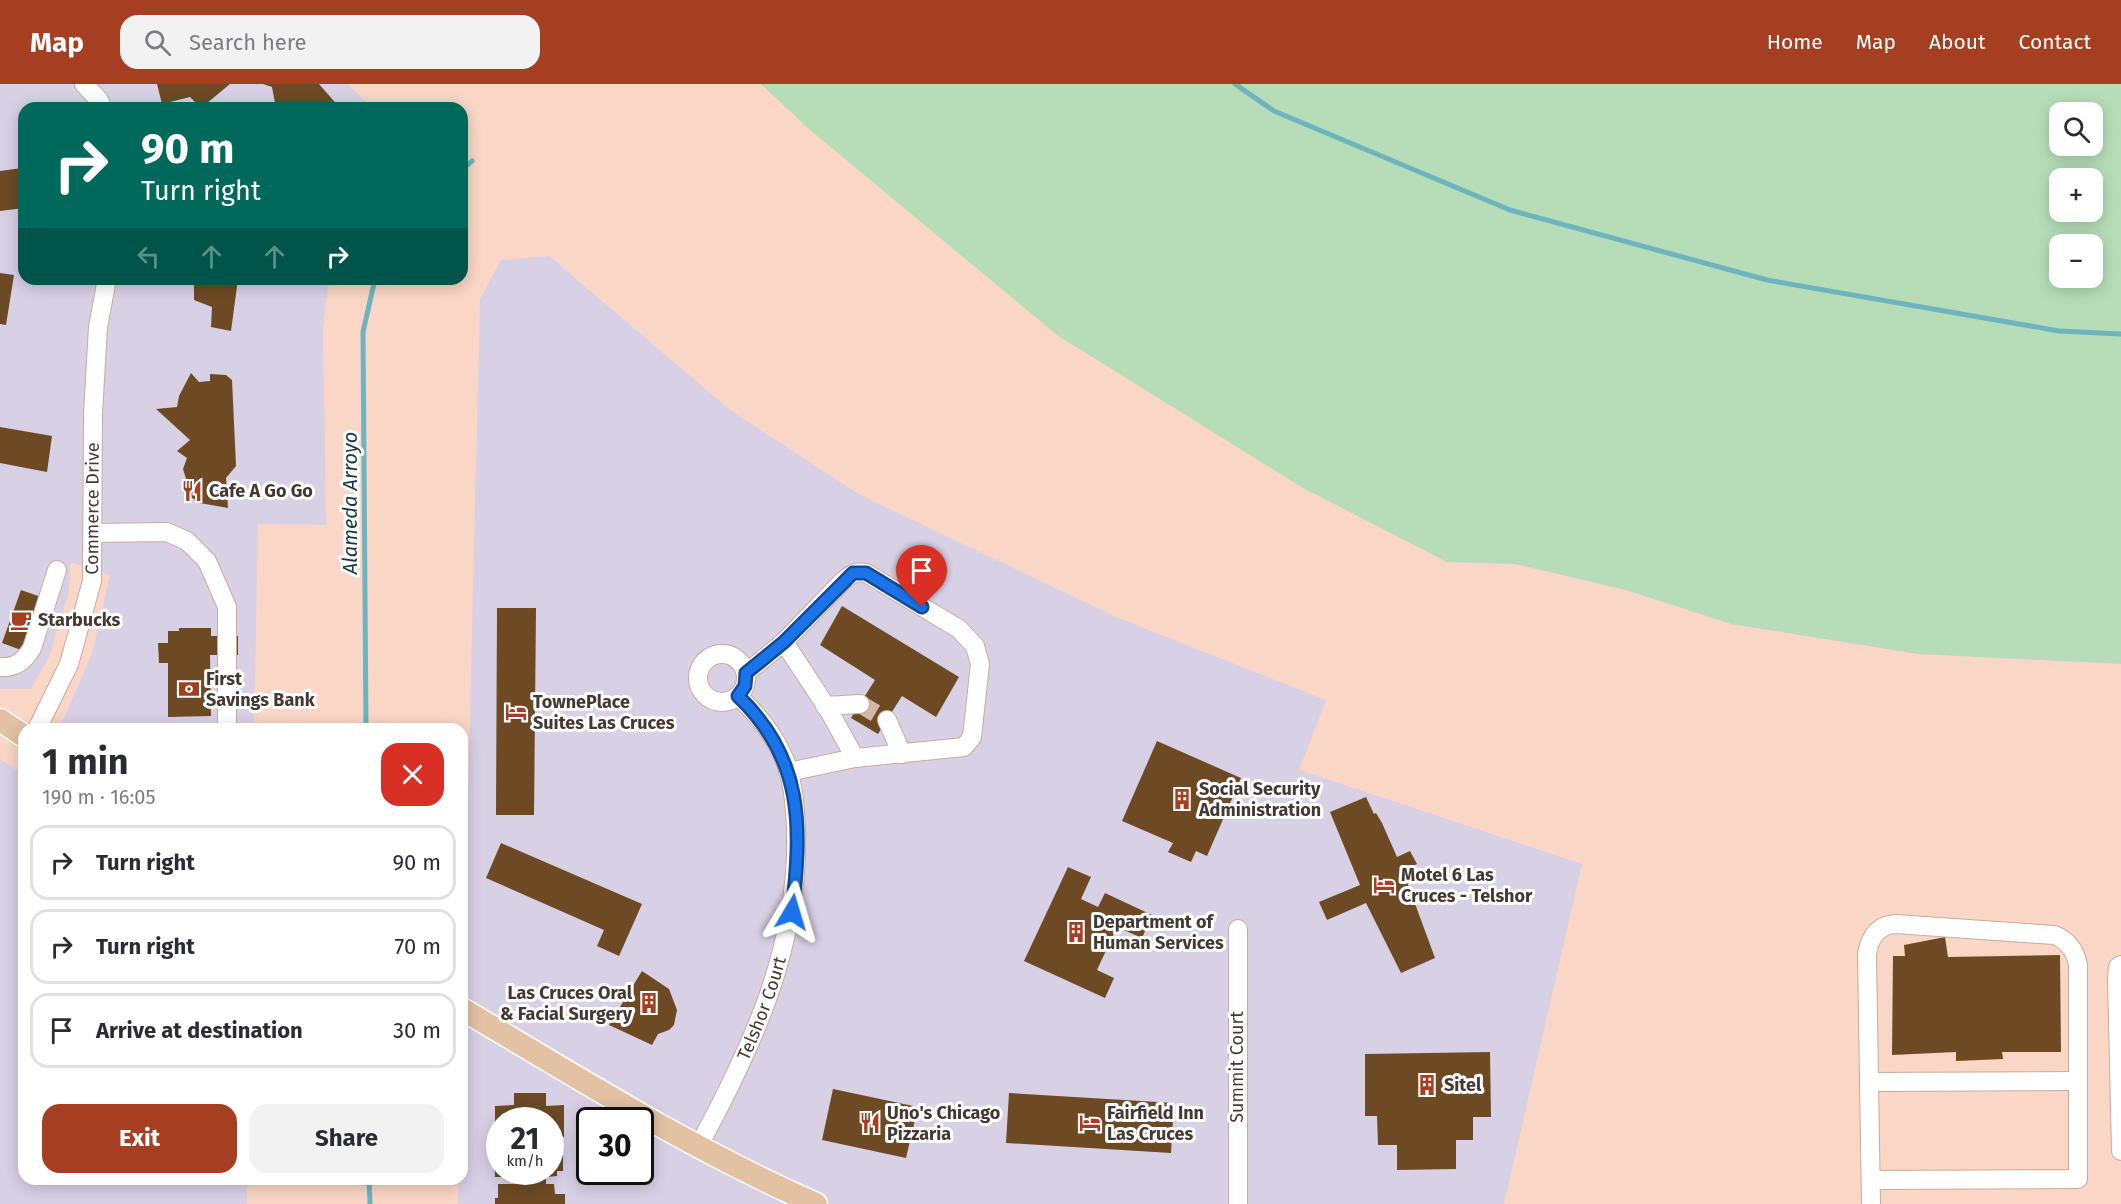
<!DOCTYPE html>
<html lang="en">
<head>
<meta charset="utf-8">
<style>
	:root { --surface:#fff; --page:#f2f2f3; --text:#2b2b33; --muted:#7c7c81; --line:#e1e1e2; --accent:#a63e22 }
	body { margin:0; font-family:"Fira Sans",sans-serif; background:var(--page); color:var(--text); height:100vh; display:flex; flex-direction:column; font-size:22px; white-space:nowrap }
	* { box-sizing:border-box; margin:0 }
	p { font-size:20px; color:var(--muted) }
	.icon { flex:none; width:33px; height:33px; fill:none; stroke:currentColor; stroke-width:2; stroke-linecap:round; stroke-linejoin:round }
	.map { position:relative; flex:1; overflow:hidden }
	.panel { position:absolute; left:18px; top:639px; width:450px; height:462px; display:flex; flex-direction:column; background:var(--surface); border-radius:18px; box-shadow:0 3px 15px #0003 }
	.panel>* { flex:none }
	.guide { position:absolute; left:18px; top:18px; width:450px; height:183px; border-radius:18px; box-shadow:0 3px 15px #0003; background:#00695c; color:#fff; overflow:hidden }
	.buttons { position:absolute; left:2049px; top:18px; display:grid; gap:12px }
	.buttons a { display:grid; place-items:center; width:54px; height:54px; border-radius:12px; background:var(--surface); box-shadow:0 3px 15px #0003; font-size:30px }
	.speed { position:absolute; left:486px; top:1023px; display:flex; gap:12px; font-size:30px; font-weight:700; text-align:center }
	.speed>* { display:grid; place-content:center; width:78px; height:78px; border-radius:50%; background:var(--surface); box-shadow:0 3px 15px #0003; line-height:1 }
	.speed small { font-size:15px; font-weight:400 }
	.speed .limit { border:3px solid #111; border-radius:9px; background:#fff; color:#111 }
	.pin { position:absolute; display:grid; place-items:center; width:51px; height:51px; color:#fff; margin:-62px -26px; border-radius:50% 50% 50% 0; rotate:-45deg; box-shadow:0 0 6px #0007 }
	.pin .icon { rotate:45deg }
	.me { position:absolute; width:66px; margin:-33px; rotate:7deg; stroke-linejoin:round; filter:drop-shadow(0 0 4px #0008) }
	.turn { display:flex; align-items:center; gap:21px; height:126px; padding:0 24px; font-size:27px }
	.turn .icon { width:78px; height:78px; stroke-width:2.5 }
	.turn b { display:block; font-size:42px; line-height:51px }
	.lanes { display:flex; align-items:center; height:57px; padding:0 24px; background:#0003; justify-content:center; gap:30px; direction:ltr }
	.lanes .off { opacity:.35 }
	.round { display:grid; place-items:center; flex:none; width:63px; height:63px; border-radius:18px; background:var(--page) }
	.summary { display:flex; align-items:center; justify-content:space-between; height:102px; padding:0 24px }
	h1 { font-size:36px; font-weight:700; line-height:45px }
	.action { display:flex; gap:12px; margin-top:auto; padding:12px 24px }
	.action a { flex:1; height:69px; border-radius:18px; background:var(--accent); color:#fff; font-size:24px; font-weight:700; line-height:69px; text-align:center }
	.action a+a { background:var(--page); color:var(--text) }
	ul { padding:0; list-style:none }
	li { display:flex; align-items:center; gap:18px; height:75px; margin:0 12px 9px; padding:0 12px; border:3px solid var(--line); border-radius:18px }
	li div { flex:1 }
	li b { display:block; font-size:22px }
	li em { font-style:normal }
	header { display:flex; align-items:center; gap:36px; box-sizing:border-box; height:84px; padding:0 30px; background:var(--accent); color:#fff }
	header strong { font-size:28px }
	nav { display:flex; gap:33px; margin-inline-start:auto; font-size:21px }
	.search { width:420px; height:54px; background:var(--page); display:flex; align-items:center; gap:15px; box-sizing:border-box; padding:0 21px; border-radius:18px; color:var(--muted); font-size:22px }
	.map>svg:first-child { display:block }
	.commercial { fill:#d8d0e5; fill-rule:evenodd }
	.green { fill:#b6ddb8; fill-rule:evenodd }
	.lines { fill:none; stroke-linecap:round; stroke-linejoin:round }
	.stream { stroke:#6eb4be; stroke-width:5 }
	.building { fill:#6d4a24 }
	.minor-tunnel { stroke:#d5b6a7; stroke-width:18; stroke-dasharray:18 9; stroke-linecap:butt }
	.minor-casing { stroke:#ccab9a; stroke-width:20 }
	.major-casing { stroke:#fff; stroke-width:25 }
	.minor { stroke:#fff; stroke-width:18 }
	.major { stroke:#e3c1a3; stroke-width:22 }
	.route-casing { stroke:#114b97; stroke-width:15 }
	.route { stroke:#1a73e8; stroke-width:10 }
	.labels { text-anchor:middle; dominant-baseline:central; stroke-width:6; stroke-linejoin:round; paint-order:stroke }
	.poi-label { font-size:18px; font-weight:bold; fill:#453731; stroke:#fff; text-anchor:start }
	.street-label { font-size:18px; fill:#453731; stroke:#fff }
	.water-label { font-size:20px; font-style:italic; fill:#173a3f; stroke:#fff }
</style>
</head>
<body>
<header>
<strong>Map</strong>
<div class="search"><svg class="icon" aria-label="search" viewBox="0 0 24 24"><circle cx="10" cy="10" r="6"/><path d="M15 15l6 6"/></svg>Search here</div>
<nav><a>Home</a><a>Map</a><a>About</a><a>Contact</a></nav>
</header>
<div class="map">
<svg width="2121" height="1120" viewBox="0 0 2121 1120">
	<rect width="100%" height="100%" fill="#f9d6c5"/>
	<!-- commercial -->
	<path class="commercial" d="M 0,0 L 347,0 L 373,24 L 24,24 L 24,195 L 329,195 L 323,244 L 326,441 L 258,440 L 254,645 L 63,645 L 60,643 L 92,570 L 110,491 L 71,478 L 68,511 L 49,573 L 31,605 L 0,605 Z
		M 549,172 L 730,326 L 860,411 L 1118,534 L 1326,616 L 1299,686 L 1582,780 L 1504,1120 L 458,1120 L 459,1095 L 462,1095 L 462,964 L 480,215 L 501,176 ZM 500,1036 L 550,1036 L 550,1088 L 500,1088 ZM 590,1036 L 640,1036 L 640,1088 L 590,1088 Z
		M 0,675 L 24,691 L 24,1095 L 246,1095 L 247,1120 L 0,1120 Z"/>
	<!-- green -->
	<path class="green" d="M 761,0 L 2121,0 L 2121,580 L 1918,570 L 1731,540 L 1626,506 L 1515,480 L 1447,478 L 1303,404 L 1057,251 L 809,45 ZM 2060,28 L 2092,28 L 2092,62 L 2060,62 ZM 2060,94 L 2092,94 L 2092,128 L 2060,128 ZM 2060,160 L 2092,160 L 2092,194 L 2060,194 Z"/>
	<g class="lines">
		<!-- stream -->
		<path class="stream" d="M 1235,0 L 1274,27 L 1510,126 L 1767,196 L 2059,247 L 2121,250
			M 462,86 L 472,77
			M 366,645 L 363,248 L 375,195
			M 369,1095 L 370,1120"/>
	</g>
	<!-- building -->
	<path class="building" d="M 157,0 L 230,0 L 201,24 L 190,13 L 162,20 Z
		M 263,0 L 319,0 L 340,24 L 276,24 L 272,3 Z
		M 24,77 L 24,124 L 0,127 L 0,87 L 22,84 L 21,78 Z
		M 0,189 L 14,191 L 6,241 L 0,240 Z
		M 194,195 L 238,195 L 231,247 L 211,243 L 212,223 L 194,216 Z
		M 191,289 L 199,298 L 210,297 L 210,290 L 226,291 L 232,296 L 236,382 L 226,394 L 228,424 L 200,419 L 183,408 L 189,404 L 183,385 L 187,374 L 177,367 L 190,356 L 156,325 L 177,323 L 179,312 Z
		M 0,343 L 52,352 L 47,388 L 0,379 Z
		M 21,506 L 41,513 L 21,566 L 2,559 Z
		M 842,522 L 959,593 L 936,633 L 902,612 L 878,650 L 851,634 L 875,596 L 820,561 Z
		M 497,524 L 536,524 L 534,731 L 496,731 Z
		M 179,544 L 211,544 L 211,552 L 238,552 L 238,571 L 210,571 L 211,632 L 168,633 L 168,579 L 159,579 L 158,559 L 168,559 L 168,547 L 179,547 Z
		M 1157,657 L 1241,694 L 1207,772 L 1196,767 L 1191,778 L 1168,768 L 1173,759 L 1122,737 Z
		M 1366,713 L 1374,730 L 1376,729 L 1382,739 L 1397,773 L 1410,767 L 1417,780 L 1403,787 L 1435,874 L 1401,889 L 1366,819 L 1327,836 L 1319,818 L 1360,801 L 1330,728 Z
		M 501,759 L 642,820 L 619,872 L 597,862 L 604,846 L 486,794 Z
		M 1068,783 L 1091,793 L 1081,815 L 1098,823 L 1105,809 L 1152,831 L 1142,854 L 1117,843 L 1097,886 L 1114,894 L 1105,914 L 1024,877 Z
		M 1945,853 L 1948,873 L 2060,871 L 2061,968 L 2002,968 L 2003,975 L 1956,977 L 1956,968 L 1892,971 L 1893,872 L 1905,872 L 1904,861 Z
		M 642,887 L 669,905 L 677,926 L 674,941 L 669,946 L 658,950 L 652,961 L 609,941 Z
		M 1490,968 L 1491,1033 L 1473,1033 L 1473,1056 L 1456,1056 L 1456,1085 L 1397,1086 L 1397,1061 L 1378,1061 L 1377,1032 L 1365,1032 L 1365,970 Z
		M 833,1005 L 918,1023 L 906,1074 L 822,1056 Z
		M 514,1009 L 546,1009 L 546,1022 L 564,1021 L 564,1053 L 550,1053 L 550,1036 L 500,1036 L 500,1053 L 495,1054 L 495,1022 L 514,1021 Z
		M 1009,1009 L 1174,1019 L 1171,1069 L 1006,1059 Z
		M 550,1061 L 557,1061 L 557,1066 L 563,1066 L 563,1087 L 557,1087 L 557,1092 L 546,1093 L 546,1100 L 554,1100 L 555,1110 L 565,1110 L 565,1120 L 495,1120 L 495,1114 L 498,1114 L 498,1100 L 516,1100 L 516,1093 L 495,1093 L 494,1062 L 500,1062 L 500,1088 L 550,1088 Z"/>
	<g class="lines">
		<!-- minor-tunnel -->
		<path class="minor-tunnel" d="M 860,620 L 887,636"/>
		<defs>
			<g id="minor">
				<path d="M 84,0 L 99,16 L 102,24"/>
				<path d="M 93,449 L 167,448 L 187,457 L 207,477 L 227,523 L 227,645"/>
				<path d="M 784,558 L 828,625 L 855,674"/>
				<circle cx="722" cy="594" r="24"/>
				<path d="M 0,583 C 16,584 24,577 32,564 L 57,486"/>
				<path d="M 746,589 L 784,558 L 842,498 C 850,491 855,487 866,489 L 959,545 L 975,562 L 980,580 L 972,653 L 964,663 L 855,674 L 788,688"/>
				<path d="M 825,622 L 860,620"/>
				<path d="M 887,636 L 902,670"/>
				<path id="s1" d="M 37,645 L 69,580 L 92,497 L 93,330 L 98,243 L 107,195"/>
				<path d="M 1238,845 L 1238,1120"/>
				<path d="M 2121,881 L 2118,883 L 2117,894 L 2121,1067"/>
				<path d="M 1870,998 L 2078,997"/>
				<path id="s2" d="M 698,1063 C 752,964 800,861 796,745 C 795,721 793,693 782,670 C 772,648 755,628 738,612"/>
				<path d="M 1871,1120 L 1867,870 C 1870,852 1878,841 1896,840 L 2054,851 C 2068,856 2075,866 2078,881 L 2078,1095 L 1871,1096"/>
			</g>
			<path id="major" d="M 0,636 L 24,652
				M 462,925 C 578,994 693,1066 816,1120"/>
		</defs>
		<!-- minor casing -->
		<use href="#minor" class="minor-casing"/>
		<!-- major casing -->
		<use href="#major" class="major-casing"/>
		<!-- minor -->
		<use href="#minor" class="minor"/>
		<!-- major -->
		<use href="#major" class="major"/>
	</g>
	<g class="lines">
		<defs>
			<path id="route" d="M 792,828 C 802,743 804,675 738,612 L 745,602 L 746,589 L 784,558 L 853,489 L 866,489 L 922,523"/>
		</defs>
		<!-- route casing -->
		<use href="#route" class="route-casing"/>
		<!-- route -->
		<use href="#route" class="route"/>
	</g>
	<!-- icons -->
	<defs>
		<symbol id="restaurant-bare" viewBox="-9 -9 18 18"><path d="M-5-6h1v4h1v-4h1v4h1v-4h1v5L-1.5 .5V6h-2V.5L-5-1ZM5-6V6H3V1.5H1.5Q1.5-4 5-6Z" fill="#a63e22" stroke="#fff" stroke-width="2.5" paint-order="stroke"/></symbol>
		<symbol id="cafe-bare" viewBox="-9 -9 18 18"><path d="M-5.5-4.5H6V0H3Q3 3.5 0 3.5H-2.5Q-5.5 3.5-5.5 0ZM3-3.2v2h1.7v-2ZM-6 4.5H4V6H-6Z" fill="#a63e22" stroke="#fff" stroke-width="2.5" paint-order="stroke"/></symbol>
		<symbol id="bank-bare" viewBox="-9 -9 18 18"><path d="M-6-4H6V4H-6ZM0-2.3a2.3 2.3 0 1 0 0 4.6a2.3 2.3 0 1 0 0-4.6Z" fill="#a63e22" stroke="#fff" stroke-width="2.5" paint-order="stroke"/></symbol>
		<symbol id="hotel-bare" viewBox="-9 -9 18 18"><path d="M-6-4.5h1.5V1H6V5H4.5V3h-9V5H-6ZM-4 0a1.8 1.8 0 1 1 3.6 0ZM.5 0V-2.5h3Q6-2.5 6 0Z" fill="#a63e22" stroke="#fff" stroke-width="2.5" paint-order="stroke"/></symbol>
		<symbol id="building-bare" viewBox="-9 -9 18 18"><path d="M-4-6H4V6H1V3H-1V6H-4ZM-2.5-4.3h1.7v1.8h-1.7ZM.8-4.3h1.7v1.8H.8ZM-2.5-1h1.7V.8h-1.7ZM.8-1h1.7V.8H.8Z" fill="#a63e22" stroke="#fff" stroke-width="2.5" paint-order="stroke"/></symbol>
	</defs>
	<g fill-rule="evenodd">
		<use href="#restaurant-bare" x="177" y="392" width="30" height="30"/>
		<use href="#cafe-bare" x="6" y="521" width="30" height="30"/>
		<use href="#bank-bare" x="174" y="590" width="30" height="30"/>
		<use href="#hotel-bare" x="501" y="613" width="30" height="30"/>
		<use href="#building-bare" x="1167" y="700" width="30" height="30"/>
		<use href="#hotel-bare" x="1369" y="786" width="30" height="30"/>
		<use href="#building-bare" x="1061" y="833" width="30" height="30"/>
		<use href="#building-bare" x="634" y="904" width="30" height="30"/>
		<use href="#building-bare" x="1412" y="986" width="30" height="30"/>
		<use href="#restaurant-bare" x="855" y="1024" width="30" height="30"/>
		<use href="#hotel-bare" x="1075" y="1024" width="30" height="30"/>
	</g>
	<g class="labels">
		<!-- poi labels -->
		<g class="poi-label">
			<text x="209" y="407">Cafe A Go Go</text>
			<text x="38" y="536">Starbucks</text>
			<text x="206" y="595">First<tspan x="206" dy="21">Savings Bank</tspan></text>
			<text x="533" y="618">TownePlace<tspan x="533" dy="21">Suites Las Cruces</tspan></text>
			<text x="1199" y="705">Social Security<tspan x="1199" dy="21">Administration</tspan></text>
			<text x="1401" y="791">Motel 6 Las<tspan x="1401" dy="21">Cruces - Telshor</tspan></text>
			<text x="1093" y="838">Department of<tspan x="1093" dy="21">Human Services</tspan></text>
			<text x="632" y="909" text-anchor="end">Las Cruces Oral<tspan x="632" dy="21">&amp; Facial Surgery</tspan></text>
			<text x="1444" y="1001">Sitel</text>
			<text x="887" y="1029">Uno's Chicago<tspan x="887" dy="21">Pizzaria</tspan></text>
			<text x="1107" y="1029">Fairfield Inn<tspan x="1107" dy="21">Las Cruces</tspan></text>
		</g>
		<!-- street labels -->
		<g class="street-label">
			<text stroke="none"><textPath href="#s1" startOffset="231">Commerce Drive</textPath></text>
			<text stroke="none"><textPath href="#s2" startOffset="153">Telshor Court</textPath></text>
			<text transform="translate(1237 983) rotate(-90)">Summit Court</text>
		</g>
		<!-- water labels -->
		<g class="water-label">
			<text transform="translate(350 419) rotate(-90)">Alameda Arroyo</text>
		</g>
	</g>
</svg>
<div class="buttons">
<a><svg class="icon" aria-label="search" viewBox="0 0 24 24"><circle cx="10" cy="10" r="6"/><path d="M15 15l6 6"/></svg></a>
<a>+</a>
<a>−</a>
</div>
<div class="speed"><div>21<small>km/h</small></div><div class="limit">30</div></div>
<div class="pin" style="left:922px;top:523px;background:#d93025"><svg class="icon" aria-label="arrive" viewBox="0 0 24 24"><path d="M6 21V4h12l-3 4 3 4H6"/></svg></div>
<svg class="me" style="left:792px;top:828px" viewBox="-20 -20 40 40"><path d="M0-17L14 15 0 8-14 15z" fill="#1a73e8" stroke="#fff" stroke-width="4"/></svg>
<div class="guide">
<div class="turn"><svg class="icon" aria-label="right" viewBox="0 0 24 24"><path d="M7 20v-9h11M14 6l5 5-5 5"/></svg><div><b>90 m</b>Turn right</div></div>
<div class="lanes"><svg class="icon off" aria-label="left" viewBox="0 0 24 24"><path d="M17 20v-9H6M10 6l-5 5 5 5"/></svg><svg class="icon off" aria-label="ahead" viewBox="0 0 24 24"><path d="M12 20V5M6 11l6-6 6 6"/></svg><svg class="icon off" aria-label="ahead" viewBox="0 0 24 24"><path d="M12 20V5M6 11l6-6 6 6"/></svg><svg class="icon" aria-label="right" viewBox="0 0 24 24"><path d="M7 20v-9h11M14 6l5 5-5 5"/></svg></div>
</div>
<section class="panel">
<div class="summary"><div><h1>1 min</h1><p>190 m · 16:05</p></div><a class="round" style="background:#d93025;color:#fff"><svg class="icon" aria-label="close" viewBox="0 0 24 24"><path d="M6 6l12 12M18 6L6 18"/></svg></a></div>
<ul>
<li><svg class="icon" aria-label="right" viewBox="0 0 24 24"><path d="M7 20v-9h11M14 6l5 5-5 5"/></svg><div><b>Turn right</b></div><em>90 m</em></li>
<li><svg class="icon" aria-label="right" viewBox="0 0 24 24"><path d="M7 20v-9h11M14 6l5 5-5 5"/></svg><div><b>Turn right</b></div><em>70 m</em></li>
<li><svg class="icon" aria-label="arrive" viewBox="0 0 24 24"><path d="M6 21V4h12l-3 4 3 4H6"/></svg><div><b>Arrive at destination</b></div><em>30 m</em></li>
</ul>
<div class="action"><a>Exit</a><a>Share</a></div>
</section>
</div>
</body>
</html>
